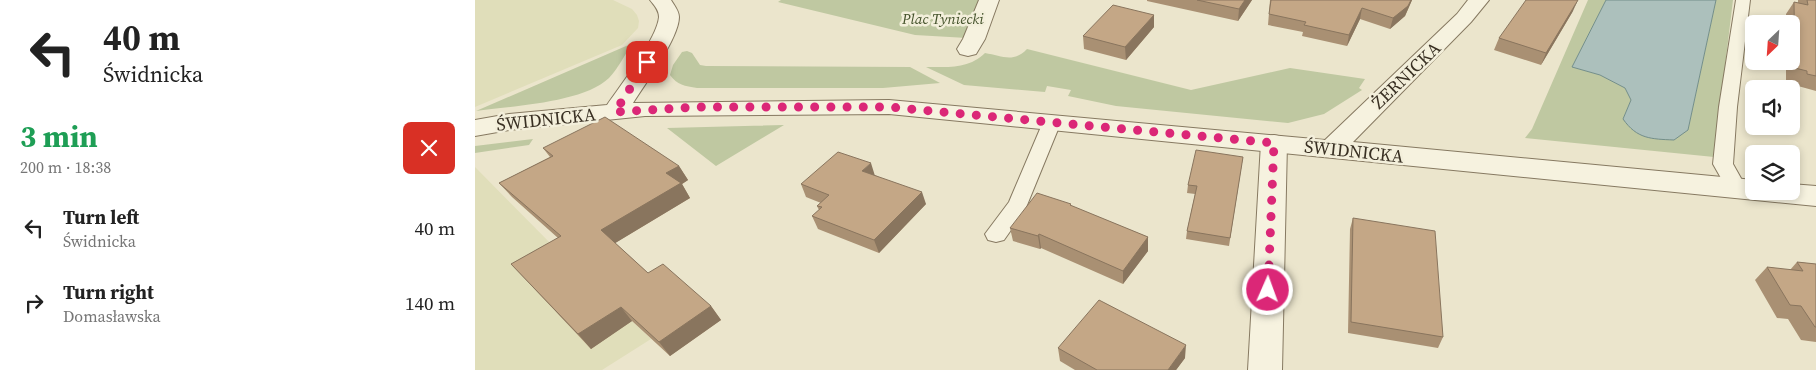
<!DOCTYPE html>
<html lang="en">
<head>
<meta charset="utf-8">
<style>
	:root { --surface:#fff; --page:#f6f6f6; --text:#222; --muted:#767676 }
	body { margin:0; font-family:"Source Serif 4",serif; background:var(--page); color:var(--text); height:100vh; display:flex; flex-direction:column; font-size:19px; white-space:nowrap }
	* { box-sizing:border-box; margin:0 }
	p { font-size:16px; color:var(--muted) }
	.icon { flex:none; width:28px; height:28px; fill:none; stroke:currentColor; stroke-width:2; stroke-linecap:round; stroke-linejoin:round }
	.map { position:relative; flex:1; overflow:hidden }
	.drawer { display:flex; flex-direction:column; background:var(--surface); width:475px }
	.drawer>* { flex:none }
	.top-card { background:#fff; color:var(--text); overflow:hidden }
	.needle { width:32px; rotate:205deg }
	.tools { position:absolute; left:1270px; top:15px; display:grid; gap:10px }
	.tools a { display:grid; place-items:center; width:55px; height:55px; border-radius:8px; background:var(--surface); box-shadow:0 2px 8px #0003; font-size:25px }
	.pin { position:absolute; display:grid; place-items:center; width:42px; height:42px; color:#fff; margin:-21px; border-radius:10px; box-shadow:0 2px 8px #0006 }
	.me { position:absolute; width:55px; margin:-28px; rotate:2deg; stroke-linejoin:round; filter:drop-shadow(0 0 4px #0008) }
	.turn { display:flex; align-items:center; gap:18px; height:105px; padding:0 20px; font-size:22px }
	.turn .icon { width:65px; height:65px; stroke-width:2.5 }
	.turn b { display:block; font-size:35px; line-height:42px }
	.round { display:grid; place-items:center; flex:none; width:52px; height:52px; border-radius:8px; background:var(--page) }
	.summary { display:flex; align-items:center; justify-content:space-between; height:85px; padding:0 20px }
	h1 { font-size:30px; font-weight:700; line-height:38px; color:#1e9e55 }
	ul { padding:0; list-style:none }
	li { display:flex; align-items:center; gap:15px; height:75px; padding:0 20px }
	li div { flex:1 }
	li b { display:block; font-size:19px }
	li em { font-style:normal }
	main { display:flex; flex:1; min-height:0 }
	.map>svg:first-child { display:block }
	.farmland { fill:#e0deba }
	.green { fill:#bfc8a1 }
	.water { fill:#acc0bc; stroke:#738e8a }
	.lines { fill:none; stroke-linecap:round; stroke-linejoin:round }
	.service-casing { stroke:#867961; stroke-width:2 }
	.minor-casing { stroke:#867961; stroke-width:2 }
	.tertiary-casing { stroke:#867961; stroke-width:2 }
	.service { fill:#f6f2df; fill-rule:evenodd }
	.minor { fill:#f6f2df; fill-rule:evenodd }
	.tertiary { fill:#f6f2df; fill-rule:evenodd }
	.wall { fill:#a99073 }
	.shaded-wall { fill:#89755e }
	.building { fill:#c4a786; stroke:#89755e }
	.route { stroke:#db2777; stroke-width:9; stroke-dasharray:0 16.2 }
	.labels { text-anchor:middle; dominant-baseline:central; stroke-width:5; stroke-linejoin:round; paint-order:stroke }
	.far-park-label { font-size:15px; font-style:italic; fill:#45532c; stroke:#f3efdb }
	.street-label { font-size:18px; fill:#393023; stroke:#f3efdb }
</style>
</head>
<body>
<main>
<section class="drawer">
<div class="top-card">
<div class="turn"><svg class="icon" aria-label="left" viewBox="0 0 24 24"><path d="M17 20v-9H6M10 6l-5 5 5 5"/></svg><div><b>40 m</b>Świdnicka</div></div>
</div>
<div class="summary"><div><h1>3 min</h1><p>200 m · 18:38</p></div><a class="round" style="background:#d93025;color:#fff"><svg class="icon" aria-label="close" viewBox="0 0 24 24"><path d="M6 6l12 12M18 6L6 18"/></svg></a></div>
<ul>
<li><svg class="icon" aria-label="left" viewBox="0 0 24 24"><path d="M17 20v-9H6M10 6l-5 5 5 5"/></svg><div><b>Turn left</b><p>Świdnicka</p></div><em>40 m</em></li>
<li><svg class="icon" aria-label="right" viewBox="0 0 24 24"><path d="M7 20v-9h11M14 6l5 5-5 5"/></svg><div><b>Turn right</b><p>Domasławska</p></div><em>140 m</em></li>
</ul>
</section>
<div class="map">
<svg width="1341" height="370" viewBox="0 0 1341 370">
	<rect width="100%" height="100%" fill="#ebe5cc"/>
	<!-- farmland -->
	<path class="farmland" d="M 0,0 L 138,0 L 157,9 L 162,15 L 164,21 L 163,28 L 147,45 L 0,107 Z
		M 0,167 L 88,256 L 176,339 L 127,370 L 0,370 Z"/>
	<!-- green -->
	<path class="green" d="M 306,0 L 505,0 L 492,38 L 440,35 L 303,2 Z
		M 1113,0 L 1131,0 L 1097,67 L 1125,75 L 1150,88 L 1156,100 L 1148,119 L 1213,130 L 1241,0 L 1258,0 L 1239,157 L 1050,138 L 1057,129 Z
		M 158,43 C 150,54 143,69 134,78 C 108,103 36,106 1,111 Z
		M 552,49 L 716,90 L 815,68 L 890,79 L 884,88 L 887,90 L 849,114 L 813,123 L 641,106 L 593,96 L 596,90 L 572,86 L 570,92 L 489,85 L 451,67 C 473,67 494,69 510,53 C 527,56 539,63 552,49 Z
		M 212,51 L 217,53 L 225,65 L 231,66 L 435,67 L 465,83 L 408,88 L 222,88 C 210,86 202,85 195,75 L 198,65 L 207,52 Z
		M 309,125 L 241,166 L 192,128 Z
		M 58,139 L 54,145 L 0,153 L 0,146 Z"/>
	<!-- water -->
	<path class="water" d="M 1131,0 L 1241,0 L 1213,130 L 1199,140 C 1176,139 1162,139 1148,119 L 1156,100 L 1150,88 L 1125,75 L 1097,67 Z"/>
	<g class="lines">
		<defs>
			<path id="service" d="M 1261,0 L 1275,0 L 1262,107 L 1258,164 L 1272,189 L 1269,194 L 1262,196 L 1255,194 L 1238,164 L 1244,107 Z
				M 577,116 L 583,118 L 586,122 L 550,210 L 529,240 L 521,242 L 513,240 L 510,234 L 534,202 L 568,122 L 571,118 Z"/>
			<path id="minor" d="M 504,0 L 524,0 L 510,39 L 501,54 L 493,56 L 485,54 L 482,49 L 488,39 Z
				M 799,135 L 808,137 L 812,143 L 807,370 L 773,370 L 786,143 L 790,137 Z"/>
			<path id="tertiary" d="M 175,0 L 196,0 C 199,5 204,11 204,17 C 204,38 170,84 158,103 L 414,100 L 850,140 L 982,14 L 993,0 L 1014,0 L 996,22 L 878,142 L 1279,180 L 1279,191 L 1316,191 L 1316,184 L 1341,186 L 1341,206 L 414,114 L 170,116 L 34,130 L 0,136 L 0,120 L 34,114 L 132,105 C 145,86 182,39 184,17 C 184,10 179,5 175,0 Z"/>
		</defs>
		<!-- service casing -->
		<use href="#service" class="service-casing"/>
		<!-- minor casing -->
		<use href="#minor" class="minor-casing"/>
		<!-- tertiary casing -->
		<use href="#tertiary" class="tertiary-casing"/>
		<!-- service -->
		<use href="#service" class="service"/>
		<!-- minor -->
		<use href="#minor" class="minor"/>
		<!-- tertiary -->
		<use href="#tertiary" class="tertiary"/>
	</g>
	<!-- wall -->
	<path class="wall" d="M 672,0 L 777,0 L 763,21 L 672,1 Z
		M 795,0 L 937,0 L 930,16 L 915,29 L 885,19 L 872,46 L 827,36 L 828,32 L 793,25 Z
		M 1323,0 L 1341,0 L 1341,91 L 1323,86 L 1322,84 L 1311,81 L 1311,61 L 1316,61 L 1316,24 L 1311,24 L 1311,14 L 1319,2 L 1323,3 Z
		M 1098,11 L 1066,65 L 1019,50 L 1024,38 Z
		M 679,15 L 679,27 L 651,60 L 609,49 L 608,36 Z
		M 68,148 L 204,166 L 213,180 L 207,184 L 215,198 L 140,243 L 173,273 L 236,306 L 246,320 L 195,356 L 157,321 L 116,349 L 36,264 L 83,238 L 37,197 L 24,183 L 75,157 Z
		M 768,157 L 754,246 L 711,239 L 712,231 L 720,194 L 712,193 L 713,185 Z
		M 400,175 L 451,204 L 404,253 L 343,229 L 337,216 L 344,210 L 342,206 L 346,203 L 331,197 L 326,184 Z
		M 596,204 L 596,206 L 673,237 L 673,251 L 648,284 L 566,248 L 565,249 L 538,241 L 535,228 Z
		M 878,218 L 968,337 L 963,348 L 873,333 L 875,229 Z
		M 1322,262 L 1341,264 L 1341,342 L 1326,340 L 1313,319 L 1302,318 L 1280,280 L 1292,267 L 1315,270 Z
		M 583,348 L 710,358 L 701,370 L 600,370 L 585,361 Z"/>
	<!-- shaded-wall -->
	<path class="shaded-wall" d="M 770,0 L 777,0 L 763,21 L 764,9 Z
		M 936,0 L 937,0 L 930,16 L 915,29 L 918,18 Z
		M 1103,0 L 1098,11 L 1066,65 L 1071,53 Z
		M 887,8 L 885,19 L 872,46 L 874,35 Z
		M 679,15 L 679,27 L 651,60 L 650,47 Z
		M 396,163 L 400,176 L 387,171 Z
		M 204,166 L 213,180 L 207,184 L 215,198 L 137,245 L 126,230 L 191,173 Z
		M 447,192 L 451,204 L 404,253 L 399,240 Z
		M 564,234 L 566,248 L 565,249 L 563,236 Z
		M 673,237 L 673,251 L 648,284 L 648,271 Z
		M 236,306 L 246,320 L 195,356 L 184,342 Z
		M 146,307 L 157,321 L 116,349 L 103,334 Z
		M 711,345 L 710,358 L 701,370 L 693,370 Z"/>
	<!-- building -->
	<path class="building" d="M 722,0 L 770,0 L 764,9 Z
		M 796,0 L 936,0 L 933,6 L 918,18 L 887,8 L 874,35 L 829,25 L 831,22 L 794,14 Z
		M 1051,0 L 1103,0 L 1071,53 L 1024,38 Z
		M 1332,0 L 1341,0 L 1341,76 L 1332,74 L 1332,71 L 1320,68 L 1319,2 L 1333,5 Z
		M 638,5 L 679,15 L 650,47 L 608,36 Z
		M 130,117 L 204,166 L 191,173 L 206,183 L 126,230 L 173,273 L 188,264 L 236,306 L 184,342 L 146,307 L 103,334 L 36,264 L 86,236 L 24,183 L 78,156 L 68,148 Z
		M 721,150 L 768,157 L 755,238 L 712,231 L 722,186 L 713,185 Z
		M 363,152 L 396,163 L 387,171 L 447,192 L 399,240 L 337,216 L 347,207 L 342,206 L 354,195 L 326,184 Z
		M 562,193 L 596,204 L 595,205 L 673,237 L 648,271 L 564,234 L 563,236 L 535,228 Z
		M 878,218 L 960,231 L 968,337 L 876,322 Z
		M 1322,262 L 1341,264 L 1341,327 L 1340,327 L 1326,306 L 1315,305 L 1292,267 L 1328,271 Z
		M 624,300 L 711,345 L 693,370 L 622,370 L 583,348 Z"/>
	<g class="lines">
		<!-- route -->
		<path class="route" d="M 172,62 L 140,112 L 222,107 L 414,107 L 799,143 L 793,290"/>
	</g>
	<g class="labels">
		<!-- far-park labels -->
		<g class="far-park-label">
			<text x="468" y="18">Plac Tyniecki</text>
		</g>
		<!-- street labels -->
		<g class="street-label">
			<text transform="translate(931 75) rotate(-44)">ŻERNICKA</text>
			<text transform="translate(71 119) rotate(-6)">ŚWIDNICKA</text>
			<text transform="translate(879 151) rotate(6)">ŚWIDNICKA</text>
		</g>
	</g>
</svg>
<div class="tools">
<a><svg class="needle" viewBox="-14 -14 28 28"><path d="M0-13l5 13h-10z" fill="#e53935"/><path d="M0 13l5-13h-10z" fill="#767676"/></svg></a>
<a><svg class="icon" aria-label="sound" viewBox="0 0 24 24"><path d="M4 9h4l5-4v14l-5-4H4zM17 9q2 3 0 6"/></svg></a>
<a><svg class="icon" aria-label="layers" viewBox="0 0 24 24"><path d="M12 4l9 5-9 5-9-5zM3 14l9 5 9-5"/></svg></a>
</div>
<div class="pin" style="left:172px;top:62px;background:#d93025"><svg class="icon" aria-label="arrive" viewBox="0 0 24 24"><path d="M6 21V4h12l-3 4 3 4H6"/></svg></div>
<svg class="me" style="left:793px;top:290px" viewBox="-20 -20 40 40"><circle r="17" fill="#db2777" stroke="#fff" stroke-width="3"/><path d="M0-11L8 9 0 5-8 9z" fill="#fff"/></svg>
</div>
</main>
</body>
</html>
